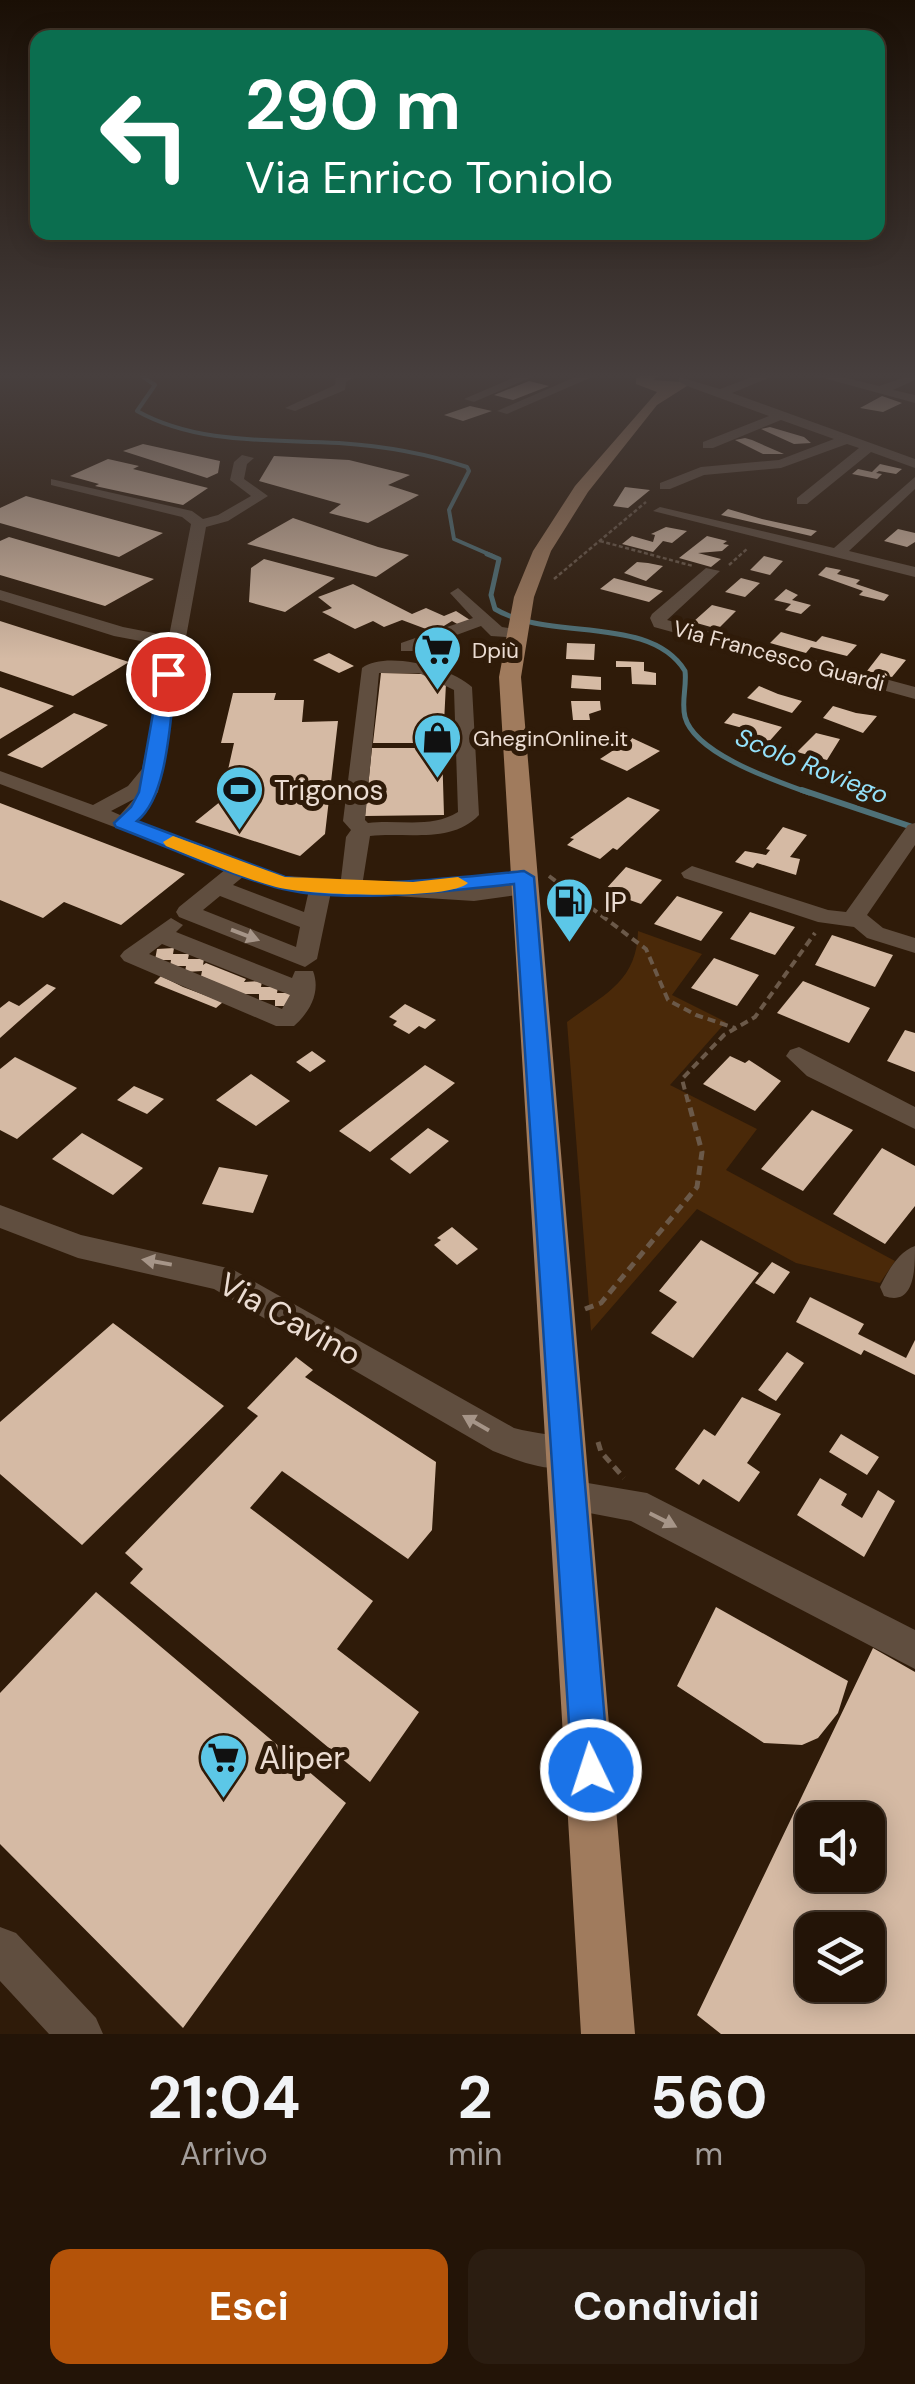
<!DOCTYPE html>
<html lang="it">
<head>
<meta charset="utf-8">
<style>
	:root { --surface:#231407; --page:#2b1d11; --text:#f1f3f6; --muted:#a39e9b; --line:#403328; --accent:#b45309 }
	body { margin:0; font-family:"DM Sans",sans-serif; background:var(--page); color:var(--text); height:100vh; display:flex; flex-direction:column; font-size:38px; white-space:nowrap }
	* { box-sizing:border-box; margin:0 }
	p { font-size:32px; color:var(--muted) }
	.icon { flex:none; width:55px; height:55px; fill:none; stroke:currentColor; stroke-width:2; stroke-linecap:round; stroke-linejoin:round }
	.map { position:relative; height:2034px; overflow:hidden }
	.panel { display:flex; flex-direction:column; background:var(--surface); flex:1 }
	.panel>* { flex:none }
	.guide { position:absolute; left:30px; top:30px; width:855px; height:210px; border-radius:20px; box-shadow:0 5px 25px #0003,0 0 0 2px var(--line); background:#0b6e4f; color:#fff; overflow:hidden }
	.buttons { position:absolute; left:795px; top:1802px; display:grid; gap:20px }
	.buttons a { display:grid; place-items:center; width:90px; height:90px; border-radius:20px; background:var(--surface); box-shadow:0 5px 25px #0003,0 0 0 2px var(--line); font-size:50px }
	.pin { position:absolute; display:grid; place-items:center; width:85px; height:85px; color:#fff; margin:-42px; border:5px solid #fff; border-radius:50%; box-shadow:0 2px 10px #0007 }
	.me { position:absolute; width:110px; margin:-55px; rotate:356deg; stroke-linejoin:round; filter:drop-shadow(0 0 8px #0008) }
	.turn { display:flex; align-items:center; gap:35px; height:210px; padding:0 50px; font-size:45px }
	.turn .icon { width:130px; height:130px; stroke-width:2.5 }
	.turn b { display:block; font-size:70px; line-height:85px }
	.eta { display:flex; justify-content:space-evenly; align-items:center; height:170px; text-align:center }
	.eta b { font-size:60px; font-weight:700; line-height:70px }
	.primary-button { display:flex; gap:20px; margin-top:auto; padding:20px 50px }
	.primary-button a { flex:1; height:115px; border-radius:20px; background:var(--accent); color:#fff; font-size:40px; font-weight:700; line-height:115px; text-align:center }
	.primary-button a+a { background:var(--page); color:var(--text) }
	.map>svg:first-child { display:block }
	.green { fill:#4a2909 }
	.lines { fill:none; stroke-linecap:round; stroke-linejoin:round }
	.stream-far2 { stroke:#4f7178; stroke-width:4 }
	.stream-far1 { stroke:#4f7178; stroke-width:5 }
	.stream { stroke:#4f7178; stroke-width:6 }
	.building { fill:#d5baa4; fill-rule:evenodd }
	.path-far2 { stroke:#6b5949; stroke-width:2.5; stroke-dasharray:4 2.5; stroke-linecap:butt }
	.path-far1 { stroke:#6b5949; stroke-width:4; stroke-dasharray:8 5; stroke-linecap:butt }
	.path { stroke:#6b5949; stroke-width:5; stroke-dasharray:9 6; stroke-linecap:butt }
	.minor { fill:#604e3f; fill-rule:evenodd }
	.major { fill:#a07b5d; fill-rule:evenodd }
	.oneway { fill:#a69588 }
	.route { fill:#1a73e8; stroke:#114b97; stroke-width:2.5 }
	.slow { fill:#f59e0b }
	.labels { text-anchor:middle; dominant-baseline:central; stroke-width:10; stroke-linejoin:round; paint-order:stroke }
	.far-poi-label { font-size:22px; fill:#ebdcd2; stroke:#2f1b09; text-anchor:start }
	.far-street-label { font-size:22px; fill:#ebdcd2; stroke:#2f1b09 }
	.far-water-label { font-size:25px; font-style:italic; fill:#94e1fa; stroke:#2f1b09 }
	.poi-label { font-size:28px; fill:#ebdcd2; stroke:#2f1b09; text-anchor:start }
	.near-street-label { font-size:32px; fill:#ebdcd2; stroke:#2f1b09 }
	.near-poi-label { font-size:32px; fill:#ebdcd2; stroke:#2f1b09; text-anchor:start }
</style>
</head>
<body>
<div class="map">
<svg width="915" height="2034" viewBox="0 0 915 2034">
	<rect width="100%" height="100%" fill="#2f1b09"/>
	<!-- green -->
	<path class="green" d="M 638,931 L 702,954 L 672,995 L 726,1022 L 670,1085 L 757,1129 L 726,1170 L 895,1261 L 880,1283 L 796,1263 L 697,1209 L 591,1331 L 567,1022 C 604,994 637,982 638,931 Z"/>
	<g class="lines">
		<!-- stream-far2 -->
		<path class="stream-far2" d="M 139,374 L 155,385 L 137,411 C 198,445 271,439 339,443 C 384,446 425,453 467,467 L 469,471 L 449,510 L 454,539 L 493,556"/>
		<!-- stream-far1 -->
		<path class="stream-far1" d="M 487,554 L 499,559 L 491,595 L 495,609 C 550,642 650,614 685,671 C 687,686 681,702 685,717 C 695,754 776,781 809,793"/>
		<!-- stream -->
		<path class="stream" d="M 802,790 L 915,828"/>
	</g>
	<!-- building -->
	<path class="building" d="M 529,381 L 549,386 L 513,400 L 494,395 Z
		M 882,396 L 902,403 L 883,412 L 860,408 Z
		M 470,406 L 492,411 L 463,421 L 444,415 Z
		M 770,427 L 804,437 L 811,443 L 794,444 L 761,429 Z
		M 745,438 L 752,440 L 784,454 L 763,454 L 735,440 Z
		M 143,444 L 220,461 L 218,473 L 207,478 L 123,451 Z
		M 274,456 L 349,460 L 410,475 L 388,485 L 419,495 L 368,523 L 329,513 L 341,504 L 259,481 Z
		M 108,459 L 139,466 L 133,469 L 208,488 L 183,505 L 95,486 L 99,484 L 70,476 Z
		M 880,464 L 902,469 L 896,474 L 879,471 L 876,473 L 882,474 L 877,479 L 852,474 L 858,469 L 872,472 Z
		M 625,487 L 650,490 L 628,508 L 613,506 Z
		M 26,496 L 163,533 L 119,557 L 0,523 L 0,508 Z
		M 728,509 L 762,519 L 817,531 L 811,536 L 721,515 Z
		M 293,518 L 378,547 L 409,555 L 376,577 L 247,544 Z
		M 666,527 L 687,531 L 672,543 L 663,541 L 653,552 L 622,544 L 632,536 L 653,542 L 655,535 L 651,534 Z
		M 898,529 L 915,533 L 915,542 L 907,547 L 884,541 Z
		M 707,536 L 727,541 L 723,544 L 729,545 L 722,551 L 698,553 L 721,559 L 711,567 L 679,558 Z
		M 9,537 L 154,579 L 105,606 L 0,575 L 0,541 Z
		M 764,556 L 783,561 L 770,575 L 750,570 Z
		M 264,559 L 335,578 L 285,612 L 249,602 L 251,568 Z
		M 637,562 L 648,563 L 663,566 L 646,581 L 624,573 Z
		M 826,567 L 841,570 L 837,574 L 860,580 L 856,584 L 889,595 L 884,601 L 859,595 L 863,591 L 818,575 Z
		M 614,578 L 663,591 L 649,602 L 600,589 Z
		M 741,578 L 760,583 L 745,597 L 725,592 Z
		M 353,584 L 412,614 L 426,608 L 444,616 L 456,611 L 470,620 L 459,625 L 452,621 L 434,632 L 402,620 L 384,627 L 373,621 L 355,629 L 322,612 L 332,608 L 318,597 Z
		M 786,589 L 798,595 L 792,600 L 811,605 L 801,614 L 785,610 L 791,604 L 774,600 Z
		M 712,605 L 736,611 L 718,629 L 693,622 Z
		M 0,621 L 25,629 L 129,662 L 73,696 L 0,671 Z
		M 781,632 L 816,642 L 822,636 L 857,645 L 847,656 L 811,647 L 806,653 L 770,643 Z
		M 567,643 L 595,644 L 594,660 L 566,659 Z
		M 329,653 L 354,666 L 339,673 L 313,660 Z
		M 881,653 L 906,660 L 892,677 L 867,671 Z
		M 616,661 L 644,662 L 644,671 L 656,673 L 656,685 L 632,684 L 631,667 L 616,667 Z
		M 381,673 L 423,674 L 446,683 L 443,743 L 373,743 Z
		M 572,675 L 601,677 L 601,690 L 571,688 Z
		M 759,686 L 778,694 L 802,701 L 792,713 L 747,698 Z
		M 0,687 L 54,706 L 0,739 Z
		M 233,693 L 276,693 L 274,700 L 304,700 L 302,722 L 338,721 L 325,834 L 300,856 L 195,822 L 221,801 L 234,743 L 221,743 Z
		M 571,701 L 600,701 L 601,710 L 589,714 L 590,720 L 573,720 Z
		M 833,706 L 856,713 L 877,716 L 863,733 L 823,718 Z
		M 74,713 L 108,725 L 42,768 L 7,755 Z
		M 733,713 L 782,727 L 766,745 L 743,738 L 750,730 L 724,723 Z
		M 816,733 L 840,739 L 827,760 L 797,752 Z
		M 632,738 L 660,751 L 627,771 L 600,759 Z
		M 372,748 L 442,748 L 444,815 L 365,816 Z
		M 628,797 L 660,810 L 617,850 L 613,848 L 600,859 L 567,845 L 574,839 L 570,838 Z
		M 0,803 L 185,874 L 121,925 L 64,902 L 43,918 L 0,900 Z
		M 783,827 L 807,835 L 790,857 L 800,859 L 796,875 L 757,863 L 753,868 L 735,862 L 745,851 L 766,855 L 770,850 L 766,849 Z
		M 626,867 L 662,880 L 641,904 L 604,891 Z
		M 677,896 L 723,912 L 701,941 L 654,924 Z
		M 750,912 L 795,927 L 775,955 L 730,939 Z
		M 832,935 L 893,955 L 875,987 L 815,965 Z
		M 174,948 L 173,954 L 189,954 L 188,959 L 204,959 L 203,965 L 206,963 L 246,979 L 244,982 L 262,981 L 261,987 L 278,987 L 277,993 L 293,993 L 292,1006 L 275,1006 L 275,1000 L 259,1000 L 259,994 L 242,994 L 201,976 L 202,971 L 185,972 L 186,966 L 170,966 L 171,960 L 155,960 L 157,949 Z
		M 714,958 L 759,975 L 737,1006 L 691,988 Z
		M 161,976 L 183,987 L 223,1002 L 216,1008 L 154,983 Z
		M 803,981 L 870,1008 L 849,1043 L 777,1013 Z
		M 47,984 L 56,988 L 0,1038 L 0,1008 L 9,1001 L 19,1006 Z
		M 405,1004 L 436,1020 L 425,1029 L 419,1026 L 409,1034 L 393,1025 L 397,1021 L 389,1017 Z
		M 905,1030 L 915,1033 L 915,1072 L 887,1061 Z
		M 312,1051 L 326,1061 L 310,1072 L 296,1062 Z
		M 730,1056 L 745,1063 L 749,1060 L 781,1081 L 755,1111 L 703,1084 Z
		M 15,1057 L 77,1088 L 17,1139 L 0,1130 L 0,1069 Z
		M 425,1065 L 455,1083 L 370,1152 L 339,1131 Z
		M 251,1074 L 290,1101 L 256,1126 L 216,1100 Z
		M 134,1086 L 164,1099 L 147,1114 L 117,1100 Z
		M 812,1110 L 853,1130 L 803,1191 L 761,1169 Z
		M 428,1128 L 449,1141 L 410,1174 L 390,1159 Z
		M 82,1133 L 143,1168 L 113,1195 L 52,1159 Z
		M 882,1148 L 915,1166 L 915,1206 L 885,1244 L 833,1214 Z
		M 219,1167 L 268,1175 L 253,1213 L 202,1204 Z
		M 452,1227 L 478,1249 L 457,1265 L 434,1245 L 441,1240 L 437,1238 Z
		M 701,1240 L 759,1273 L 693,1358 L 651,1333 L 677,1302 L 659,1291 Z
		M 772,1262 L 790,1272 L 774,1294 L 755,1283 Z
		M 810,1297 L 864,1324 L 858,1334 L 906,1358 L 915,1340 L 915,1375 L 864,1350 L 861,1355 L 796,1322 Z
		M 113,1323 L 224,1406 L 82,1545 L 0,1474 L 0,1422 Z
		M 787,1352 L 804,1363 L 776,1401 L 758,1390 Z
		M 296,1357 L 313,1370 L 305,1377 L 436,1462 L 432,1530 L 408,1559 L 282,1471 L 250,1508 L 373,1601 L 337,1649 L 419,1712 L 370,1782 L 130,1583 L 143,1569 L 125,1553 L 258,1416 L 247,1408 Z
		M 742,1397 L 781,1414 L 747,1463 L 760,1472 L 739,1502 L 703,1479 L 699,1485 L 675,1469 L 704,1429 L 715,1436 Z
		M 841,1434 L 879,1457 L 867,1475 L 829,1452 Z
		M 820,1478 L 847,1494 L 841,1505 L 862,1518 L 878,1490 L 895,1501 L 864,1557 L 797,1515 Z
		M 96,1592 L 346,1803 L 183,2028 L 0,1844 L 0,1693 Z
		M 716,1607 L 848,1681 L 838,1713 L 818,1738 L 802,1745 L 764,1743 L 677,1686 Z
		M 873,1648 L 915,1672 L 915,2034 L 721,2034 L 697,2015 ZM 812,1820 L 868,1820 L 868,1875 L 812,1875 ZM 812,1930 L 868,1930 L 868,1985 L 812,1985 Z"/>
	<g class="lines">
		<!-- path-far2 -->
		<path class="path-far2" d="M 600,541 L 693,566
			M 729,565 L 748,548
			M 554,579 L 646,502"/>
		<!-- path-far1 -->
		<path class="path-far1" d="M 549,876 L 646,949 L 668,1000 L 696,1015 L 735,1028
			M 688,1102 L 682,1079 L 724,1035 L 755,1017 L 815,933"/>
		<!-- path -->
		<path class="path" d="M 585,1309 L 601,1303 L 697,1187 L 702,1152 L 688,1100
			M 598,1442 L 601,1452 L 624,1478"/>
		<!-- minor -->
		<path class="minor" d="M 343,374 L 360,374 L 346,382 L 345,390 L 295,411 L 285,408 L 335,385 L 336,377 Z
			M 522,374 L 539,374 L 474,402 L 464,399 Z
			M 582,374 L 599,374 L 507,414 L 497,411 Z
			M 760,374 L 778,374 L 732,393 L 915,459 L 915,468 L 871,452 L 807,504 L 797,504 L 797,498 L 859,448 L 847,444 L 781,468 L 704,475 L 670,489 L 660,489 L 660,483 L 701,467 L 779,460 L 834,439 L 781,420 L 713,448 L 703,448 L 703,442 L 769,416 L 679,383 L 679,377 L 720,389 Z
			M 809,374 L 830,374 L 879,386 L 915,374 L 915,380 L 893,390 L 915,395 L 915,403 Z
			M 242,455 L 254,458 L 247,464 L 244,479 L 268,496 L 228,521 L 206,527 L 158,792 L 138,821 L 284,876 L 341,879 L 346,837 L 351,830 L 343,821 L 362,668 C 387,650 451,668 472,687 L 479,815 C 452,844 405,832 370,836 L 363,880 L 474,887 L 524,881 L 532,883 L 535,888 L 532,893 L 474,901 L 331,892 L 317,959 L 305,967 L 179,917 L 176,912 L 179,907 L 226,869 L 0,784 L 0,771 L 93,805 L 128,786 L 142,769 L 167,646 L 114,636 L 0,600 L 0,590 L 123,627 L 169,636 L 191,524 L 182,517 L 51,485 L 51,479 L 192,511 L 203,519 L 218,515 L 251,496 L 230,480 L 234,462 ZM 379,673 L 419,673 L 454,690 L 458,812 C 431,829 398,819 368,823 L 365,820 ZM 134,799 L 120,815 L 111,811 ZM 244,876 L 281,889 L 309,890 L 304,912 L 233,885 ZM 220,896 L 300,927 L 296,947 L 203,910 Z
			M 915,477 L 915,489 L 849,551 L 915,567 L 915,577 L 653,511 L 660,507 L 834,548 Z
			M 706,568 L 720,571 L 667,620 L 915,687 L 915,699 L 654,627 L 650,618 L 652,614 Z
			M 458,588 L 502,627 L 523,630 L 523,638 L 491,636 L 481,626 L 413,651 L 401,651 L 401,643 L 473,618 L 450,593 Z
			M 915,823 L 915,845 L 867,915 L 883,928 L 915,938 L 915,953 L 867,938 L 854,927 L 818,922 L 684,878 L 681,873 L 692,866 L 828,910 L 846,912 L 908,825 Z
			M 171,918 L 183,925 L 176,932 L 292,978 L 295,971 L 313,971 C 321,992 310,1012 294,1026 L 276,1026 L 124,961 L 120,956 L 124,951 ZM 162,944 L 290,995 L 282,1009 L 149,954 Z
			M 799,1047 L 915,1107 L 915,1129 L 807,1076 L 786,1056 L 790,1050 Z
			M 0,1205 L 81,1235 L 232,1269 L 514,1428 C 535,1434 558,1434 579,1442 L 584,1453 L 579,1464 C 550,1475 520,1461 493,1451 L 214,1289 L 78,1258 L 0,1228 Z
			M 915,1246 C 915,1269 915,1307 884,1296 L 880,1287 C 888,1271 898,1252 915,1246 Z
			M 570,1480 L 647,1493 L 915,1630 L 915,1669 L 631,1521 L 558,1507 L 553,1496 L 558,1485 Z
			M 0,1927 L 16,1933 L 96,2018 L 103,2034 L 49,2034 L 0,1981 Z"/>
		<!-- major -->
		<path class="major" d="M 643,374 L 661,374 L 653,380 L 680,382 L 687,386 L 657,405 L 588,492 L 551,551 L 534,597 L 521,677 L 635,2034 L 581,2034 L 499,677 L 514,597 L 533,551 L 575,486 L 657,392 L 636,384 L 636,378 Z"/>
	</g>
	<!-- one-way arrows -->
	<defs><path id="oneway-solid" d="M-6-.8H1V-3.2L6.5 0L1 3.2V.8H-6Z" transform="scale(2.5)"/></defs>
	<g class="oneway">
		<use href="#oneway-solid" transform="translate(245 935) rotate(21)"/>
		<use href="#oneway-solid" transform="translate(157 1262) rotate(-170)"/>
		<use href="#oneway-solid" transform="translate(476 1423) rotate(-150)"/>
		<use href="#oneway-solid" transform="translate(663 1520) rotate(27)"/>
	</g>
	<!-- sky -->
	<linearGradient id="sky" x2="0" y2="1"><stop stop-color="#1a0f05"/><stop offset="0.57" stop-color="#473f3e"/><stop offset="1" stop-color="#473f3e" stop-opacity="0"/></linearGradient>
	<rect width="915" height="659" fill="url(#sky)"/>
	<!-- route -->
	<path class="route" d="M 168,670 L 176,674 C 170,715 169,796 137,821 L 285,877 C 363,889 445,879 524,871 L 534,877 L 609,1770 L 604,1783 L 591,1789 L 578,1783 L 572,1770 L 514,884 C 446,891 340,905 275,887 C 222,872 169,847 116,827 L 114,823 L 131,807 L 139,792 L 160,674 Z"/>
	<!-- slow -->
	<path class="slow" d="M 173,836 L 285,877 L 413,882 L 458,877 L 468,883 C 449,901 305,895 276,887 C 239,877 202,860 166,846 L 163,842 Z"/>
	<!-- icons -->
	<defs>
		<symbol id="supermarket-pin" viewBox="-11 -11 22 30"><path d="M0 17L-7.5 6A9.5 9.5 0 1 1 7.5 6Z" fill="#5cc7e7" stroke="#2f1b09"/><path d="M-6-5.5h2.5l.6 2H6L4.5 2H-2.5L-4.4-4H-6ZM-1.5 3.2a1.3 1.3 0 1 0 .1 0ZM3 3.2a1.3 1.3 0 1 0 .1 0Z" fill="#111"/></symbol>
		<symbol id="shop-pin" viewBox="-11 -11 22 30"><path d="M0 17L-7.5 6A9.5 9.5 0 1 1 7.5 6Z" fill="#5cc7e7" stroke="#2f1b09"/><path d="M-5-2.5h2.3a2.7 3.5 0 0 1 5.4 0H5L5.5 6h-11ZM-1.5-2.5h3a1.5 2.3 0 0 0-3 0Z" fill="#111"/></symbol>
		<symbol id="stadium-pin" viewBox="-11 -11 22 30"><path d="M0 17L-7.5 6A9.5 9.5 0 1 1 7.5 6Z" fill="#5cc7e7" stroke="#2f1b09"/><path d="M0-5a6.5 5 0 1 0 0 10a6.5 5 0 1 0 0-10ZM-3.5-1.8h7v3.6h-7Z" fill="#111"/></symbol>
		<symbol id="fuel-pin" viewBox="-11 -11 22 30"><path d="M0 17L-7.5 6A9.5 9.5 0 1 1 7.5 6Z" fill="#5cc7e7" stroke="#2f1b09"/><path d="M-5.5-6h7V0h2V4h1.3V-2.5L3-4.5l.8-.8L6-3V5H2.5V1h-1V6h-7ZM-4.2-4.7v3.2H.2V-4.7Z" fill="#111"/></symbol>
	</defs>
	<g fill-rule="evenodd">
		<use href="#supermarket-pin" x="410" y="622" width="55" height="75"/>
		<use href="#shop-pin" x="410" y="710" width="55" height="75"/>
		<use href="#stadium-pin" x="212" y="762" width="55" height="75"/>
		<use href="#fuel-pin" x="542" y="874" width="55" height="75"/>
		<use href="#supermarket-pin" x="196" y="1730" width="55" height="75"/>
	</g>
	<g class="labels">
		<!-- far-poi labels -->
		<g class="far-poi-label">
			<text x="472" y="650">Dpiù</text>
			<text x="473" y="738">GheginOnline.it</text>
		</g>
		<!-- far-street labels -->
		<g class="far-street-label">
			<text transform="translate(779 656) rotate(15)">Via Francesco Guardi</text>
		</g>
		<!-- far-water labels -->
		<g class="far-water-label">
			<text transform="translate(812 766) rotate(22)">Scolo Roviego</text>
		</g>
		<!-- poi labels -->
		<g class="poi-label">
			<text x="274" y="790">Trigonos</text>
			<text x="604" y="902">IP</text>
		</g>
		<!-- near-street labels -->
		<g class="near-street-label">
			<text transform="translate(290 1319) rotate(29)">Via Cavino</text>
		</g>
		<!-- near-poi labels -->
		<g class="near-poi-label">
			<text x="259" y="1758">Aliper</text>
		</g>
	</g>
</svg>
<div class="buttons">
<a><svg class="icon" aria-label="sound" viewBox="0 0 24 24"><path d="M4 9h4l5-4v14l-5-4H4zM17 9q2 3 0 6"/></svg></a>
<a><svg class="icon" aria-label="layers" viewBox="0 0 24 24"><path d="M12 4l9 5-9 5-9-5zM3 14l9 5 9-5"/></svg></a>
</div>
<div class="pin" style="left:168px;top:674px;background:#d93025"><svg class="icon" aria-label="arrive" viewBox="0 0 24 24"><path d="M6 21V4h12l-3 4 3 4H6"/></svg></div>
<svg class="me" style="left:591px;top:1770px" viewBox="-20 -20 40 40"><circle r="17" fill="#1a73e8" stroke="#fff" stroke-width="3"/><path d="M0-11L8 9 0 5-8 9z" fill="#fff"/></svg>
<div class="guide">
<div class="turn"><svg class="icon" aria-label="left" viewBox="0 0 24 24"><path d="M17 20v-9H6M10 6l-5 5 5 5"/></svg><div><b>290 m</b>Via Enrico Toniolo</div></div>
</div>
</div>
<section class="panel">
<div class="eta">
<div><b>21:04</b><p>Arrivo</p></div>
<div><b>2</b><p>min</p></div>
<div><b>560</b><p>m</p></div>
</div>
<div class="primary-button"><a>Esci</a><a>Condividi</a></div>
</section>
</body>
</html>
